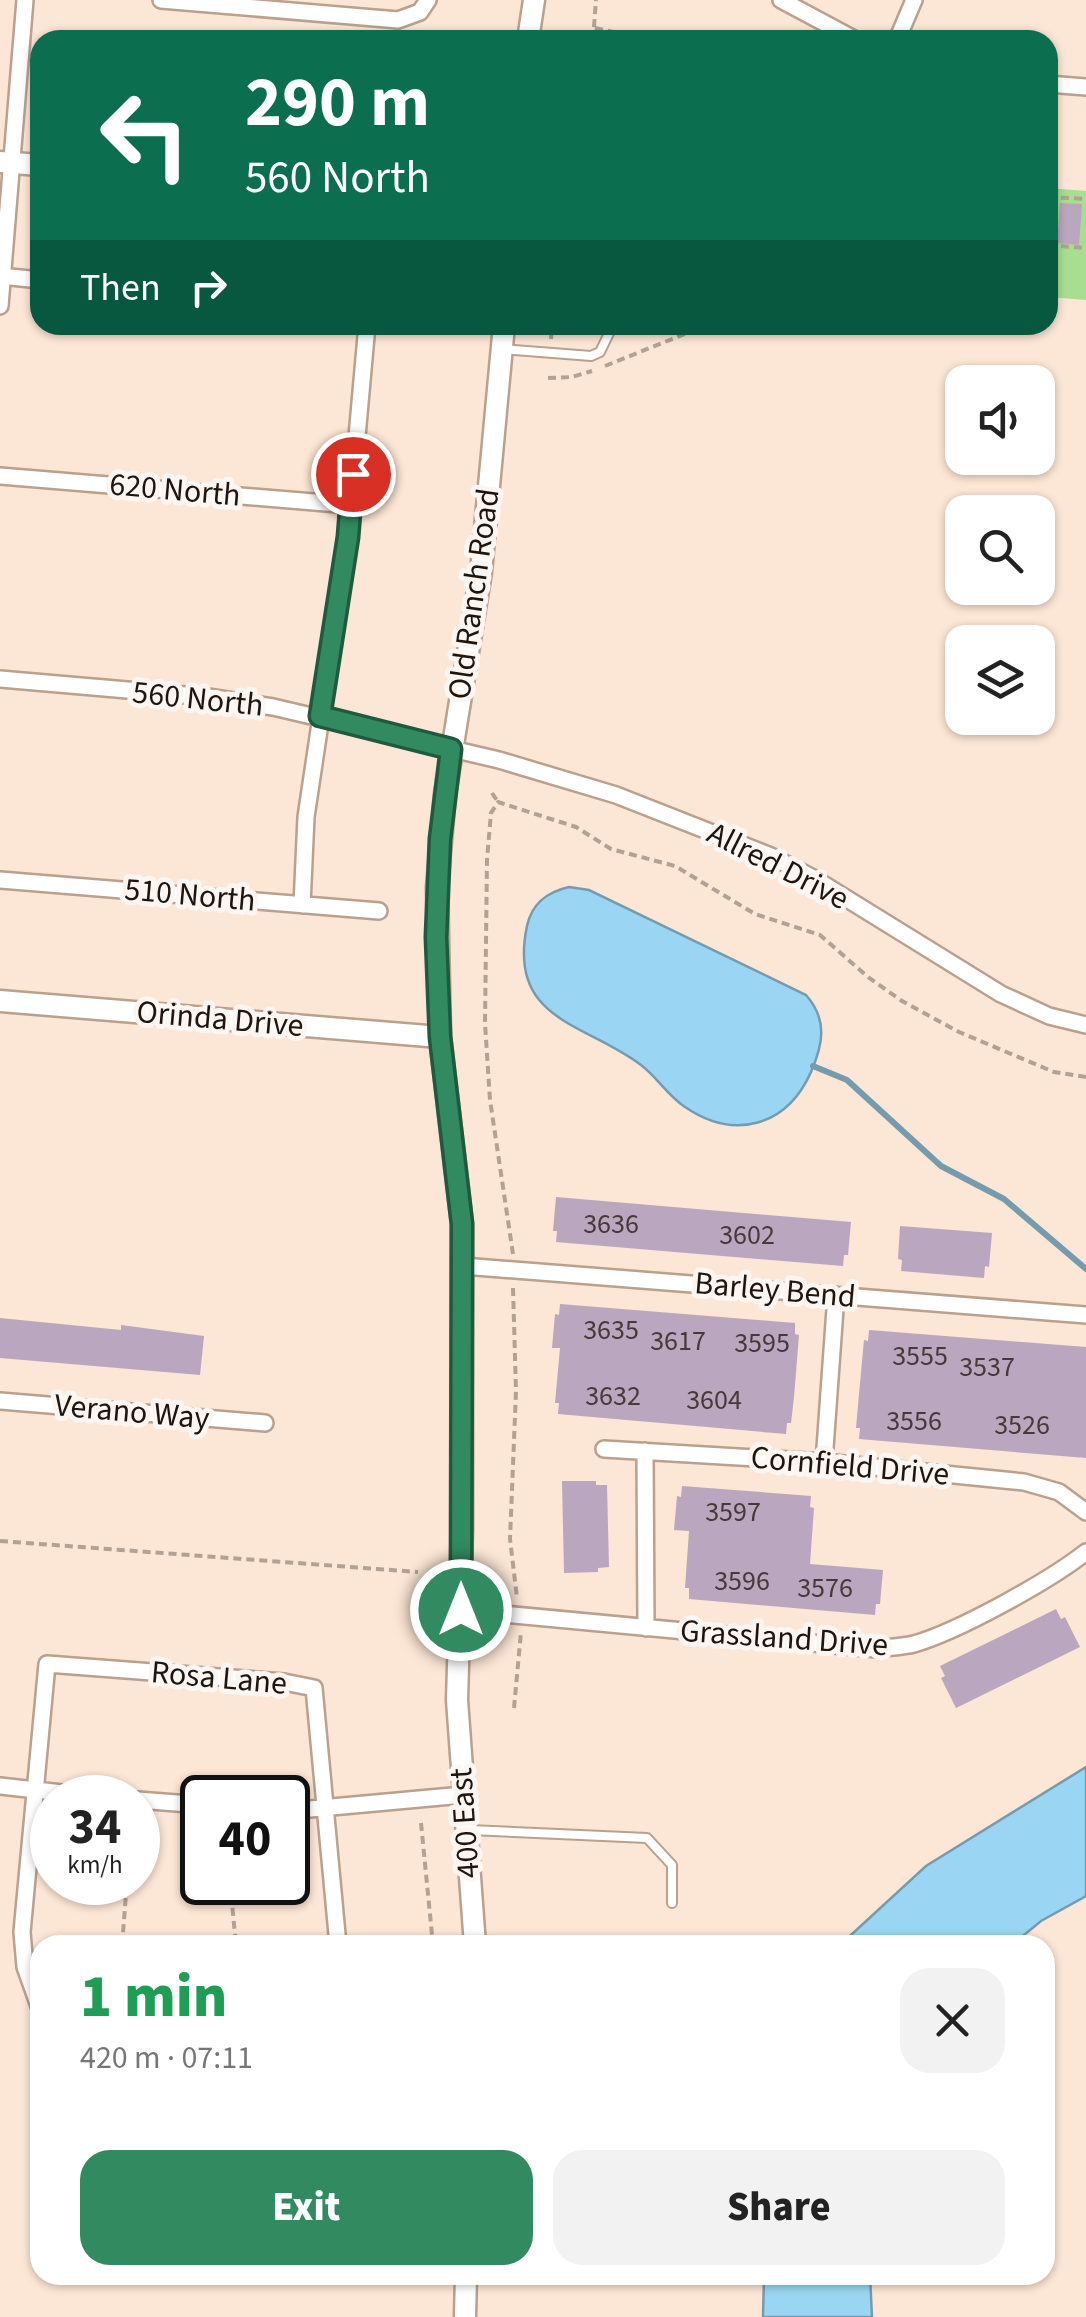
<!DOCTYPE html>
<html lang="en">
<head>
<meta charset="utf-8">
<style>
	:root { --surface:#fff; --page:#f2f2f2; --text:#222; --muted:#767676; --accent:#318a60 }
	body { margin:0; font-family:"Source Sans 3",sans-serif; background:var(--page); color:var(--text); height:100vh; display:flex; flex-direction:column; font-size:38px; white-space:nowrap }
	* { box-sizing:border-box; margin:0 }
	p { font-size:32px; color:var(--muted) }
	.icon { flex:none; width:55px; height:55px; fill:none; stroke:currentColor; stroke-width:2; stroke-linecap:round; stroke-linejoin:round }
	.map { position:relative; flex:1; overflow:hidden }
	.details { position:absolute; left:30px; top:1935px; width:1025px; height:350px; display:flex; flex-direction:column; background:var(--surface); border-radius:30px; box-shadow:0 2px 8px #0004 }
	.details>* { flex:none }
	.banner { position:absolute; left:30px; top:30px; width:1028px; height:305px; border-radius:30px; box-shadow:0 2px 8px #0004; background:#0b6e4f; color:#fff; overflow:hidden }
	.controls { position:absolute; left:945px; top:365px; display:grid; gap:20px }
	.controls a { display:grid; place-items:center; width:110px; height:110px; border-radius:20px; background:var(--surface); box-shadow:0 2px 8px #0004; font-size:50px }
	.speed { position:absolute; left:30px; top:1775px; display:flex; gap:20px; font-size:50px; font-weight:700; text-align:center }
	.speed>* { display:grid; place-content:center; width:130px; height:130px; border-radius:50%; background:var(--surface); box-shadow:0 2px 8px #0004; line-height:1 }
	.speed small { font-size:25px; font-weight:400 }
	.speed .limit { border:5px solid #111; border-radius:15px; background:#fff; color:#111 }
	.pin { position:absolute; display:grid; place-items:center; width:85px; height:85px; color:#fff; margin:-42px; border:5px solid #fff; border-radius:50%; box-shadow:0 2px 10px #0007 }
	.me { position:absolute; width:110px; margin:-55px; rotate:0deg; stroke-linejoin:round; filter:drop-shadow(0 0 8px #0008) }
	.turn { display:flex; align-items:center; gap:35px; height:210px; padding:0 50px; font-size:45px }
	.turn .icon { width:130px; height:130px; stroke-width:2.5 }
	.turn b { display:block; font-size:70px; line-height:85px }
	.then { display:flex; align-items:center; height:95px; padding:0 50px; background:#0003; gap:20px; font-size:38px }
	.round { display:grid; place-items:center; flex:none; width:105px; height:105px; border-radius:30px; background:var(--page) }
	.summary { display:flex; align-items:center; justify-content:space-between; height:170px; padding:0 50px }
	h1 { font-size:60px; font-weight:800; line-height:75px; color:#1e9e55 }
	.cta { display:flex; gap:20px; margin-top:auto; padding:20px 50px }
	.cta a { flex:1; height:115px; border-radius:30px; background:var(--accent); color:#fff; font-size:40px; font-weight:800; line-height:115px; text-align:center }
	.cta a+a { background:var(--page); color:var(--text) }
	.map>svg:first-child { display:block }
	.green { fill:#a7de90 }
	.water { fill:#9ad6f3; stroke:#759cae; stroke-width:2.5 }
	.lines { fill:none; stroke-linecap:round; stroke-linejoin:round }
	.stream { stroke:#759cae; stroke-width:6 }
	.building { fill:#baa6be }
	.service-casing { stroke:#baa08d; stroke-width:12 }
	.minor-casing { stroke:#baa08d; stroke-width:20 }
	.tertiary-casing { stroke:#baa08d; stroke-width:25 }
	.path { stroke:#b3a193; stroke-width:4; stroke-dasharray:8 5; stroke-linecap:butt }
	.service { stroke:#fff; stroke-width:8 }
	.minor { stroke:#fff; stroke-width:15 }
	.tertiary { stroke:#fff; stroke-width:20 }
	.route-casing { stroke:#205a3e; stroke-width:25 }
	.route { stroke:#318a60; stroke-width:18 }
	.labels { text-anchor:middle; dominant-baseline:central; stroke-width:10; stroke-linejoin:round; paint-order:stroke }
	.number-label { font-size:28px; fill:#46393a }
	.street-label { font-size:32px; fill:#1f150e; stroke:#fcf6f2 }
</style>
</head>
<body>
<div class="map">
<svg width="1086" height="2317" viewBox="0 0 1086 2317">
	<rect width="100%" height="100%" fill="#fce6d5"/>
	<!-- green -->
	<path class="green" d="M 1048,188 L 1086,191 L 1086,300 L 1048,297 Z"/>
	<!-- water -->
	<path class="water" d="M 569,887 L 589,890 L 806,995 C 828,1020 823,1044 811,1072 C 787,1126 735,1141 685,1107 C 668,1096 657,1077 641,1065 C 586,1023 507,1021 527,926 C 532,903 547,892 569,887 Z
		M 1086,1767 L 1086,1896 L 1041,1921 L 1012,1945 L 840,1945 L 926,1866 Z
		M 764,2275 L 870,2275 L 872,2317 L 763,2317 Z"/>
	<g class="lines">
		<!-- stream -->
		<path class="stream" d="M 813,1066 L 847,1080 L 941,1166 L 1004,1199 L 1086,1269"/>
	</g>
	<!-- building -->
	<path class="building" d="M 1060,203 L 1082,204 L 1079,245 L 1057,243 Z
		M 556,1197 L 851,1222 L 848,1255 L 844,1255 L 843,1266 L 556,1242 L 557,1231 L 553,1231 Z
		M 900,1226 L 992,1233 L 989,1267 L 985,1266 L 984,1278 L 901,1271 L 902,1260 L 898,1259 Z
		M 560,1304 L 795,1323 L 795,1334 L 799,1335 L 794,1397 L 791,1423 L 787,1423 L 786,1434 L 558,1414 L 559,1403 L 555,1403 L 560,1348 L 552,1348 L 555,1314 L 559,1315 Z
		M 0,1318 L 121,1330 L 121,1325 L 204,1336 L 200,1375 L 0,1358 Z
		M 869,1330 L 1086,1347 L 1086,1458 L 859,1439 L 860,1428 L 856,1428 L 859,1394 L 864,1340 L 868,1341 Z
		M 562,1481 L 596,1481 L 596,1485 L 607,1485 L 609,1567 L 598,1568 L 598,1572 L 564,1573 Z
		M 682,1486 L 811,1496 L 810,1507 L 814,1508 L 810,1564 L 883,1570 L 880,1604 L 876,1604 L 875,1615 L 689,1599 L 689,1588 L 685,1588 L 689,1531 L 674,1530 L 677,1496 L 681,1497 Z
		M 1056,1609 L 1061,1619 L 1065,1617 L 1080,1647 L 956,1708 L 941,1678 L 945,1676 L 940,1666 Z"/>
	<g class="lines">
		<defs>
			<path id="service" d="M 502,349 L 591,356 L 600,352 L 613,325
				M 470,1830 L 647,1838 L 672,1865 L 672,1903"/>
			<path id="minor" d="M 161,0 L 398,20 L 420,12 L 428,0
				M 781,0 L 856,40
				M 897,40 L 914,0
				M 1048,84 L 1086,87
				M 0,276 L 40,280
				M 0,306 L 25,0
				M 0,476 L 350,505
				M 0,679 L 208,697 L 273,707 L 499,760 L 616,795 L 771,856 L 815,879 L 1001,994 L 1049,1016 L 1086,1025
				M 0,880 L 379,911
				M 302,905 L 306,817 L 348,537 L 367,325
				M 463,1266 L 1086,1315
				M 0,1401 L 265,1423
				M 604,1449 L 824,1462 L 1024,1482 L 1059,1492 L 1086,1512
				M 645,1451 L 646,1628
				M 824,1462 L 836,1295
				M 461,1610 L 876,1649 C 888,1647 902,1647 914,1644 C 959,1631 1049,1581 1086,1552
				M 0,1786 L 107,1798
				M 138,1800 L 202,1805
				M 288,1811 L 463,1795
				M 40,2009 L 25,1967 L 22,1932 L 47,1664 L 284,1682 L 314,1688 L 338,1945"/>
			<path id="tertiary" d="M 528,40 L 534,0
				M 0,162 L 40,165
				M 0,1001 L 440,1037
				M 475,1945 L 457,1700 L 462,1530 L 462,1224 L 440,1037 L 437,887 L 445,794 L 481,572 L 504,325
				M 465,2317 L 466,2275"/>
		</defs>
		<!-- service casing -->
		<use href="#service" class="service-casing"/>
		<!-- minor casing -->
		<use href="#minor" class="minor-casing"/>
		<!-- tertiary casing -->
		<use href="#tertiary" class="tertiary-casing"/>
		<!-- path -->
		<path class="path" d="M 595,28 L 622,34 L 631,40
			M 593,40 L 596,0
			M 1048,197 L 1086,199
			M 1048,245 L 1086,248
			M 551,339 L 552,325
			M 605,366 L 707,325
			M 548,378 L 572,377 L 592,371
			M 492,793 L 498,802
			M 513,1254 L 490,1100 L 485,1023 L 487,860 L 491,813 L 498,802 L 576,827 L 611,849 L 675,866 L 755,914 L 820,935 L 868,977 L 902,1001 L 959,1032 L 1054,1072 L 1086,1077
			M 513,1288 L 516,1391 L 510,1539 L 517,1598
			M 0,1541 L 418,1572
			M 514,1708 L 521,1632
			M 421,1823 L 433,1945
			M 230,1882 L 236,1945
			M 122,1945 L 127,1882"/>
		<!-- service -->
		<use href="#service" class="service"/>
		<!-- minor -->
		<use href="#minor" class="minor"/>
		<!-- tertiary -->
		<use href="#tertiary" class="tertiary"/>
	</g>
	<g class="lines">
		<defs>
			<path id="route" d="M 353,474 L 348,537 L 320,716 L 451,749 L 440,839 L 436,937 L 440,1037 L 462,1224 L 461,1610"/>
		</defs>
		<!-- route casing -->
		<use href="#route" class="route-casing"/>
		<!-- route -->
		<use href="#route" class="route"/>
	</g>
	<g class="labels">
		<!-- number labels -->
		<g class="number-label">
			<text x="611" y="1224">3636</text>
			<text x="747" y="1235">3602</text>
			<text x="611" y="1330">3635</text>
			<text x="678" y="1341">3617</text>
			<text x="762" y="1343">3595</text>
			<text x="920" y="1356">3555</text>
			<text x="987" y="1367">3537</text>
			<text x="613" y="1396">3632</text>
			<text x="714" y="1400">3604</text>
			<text x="914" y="1421">3556</text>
			<text x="1022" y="1425">3526</text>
			<text x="733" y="1512">3597</text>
			<text x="742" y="1581">3596</text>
			<text x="825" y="1588">3576</text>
		</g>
		<!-- street labels -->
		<g class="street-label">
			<text transform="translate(175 490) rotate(5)">620 North</text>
			<text transform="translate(474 594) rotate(-82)">Old Ranch Road</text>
			<text transform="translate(198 699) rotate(6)">560 North</text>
			<text transform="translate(778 866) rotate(27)">Allred Drive</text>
			<text transform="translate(190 895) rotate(5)">510 North</text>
			<text transform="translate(220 1019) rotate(5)">Orinda Drive</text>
			<text transform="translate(775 1290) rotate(5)">Barley Bend</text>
			<text transform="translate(132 1412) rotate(5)">Verano Way</text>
			<text transform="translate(850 1466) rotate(5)">Cornfield Drive</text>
			<text transform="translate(784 1638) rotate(4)">Grassland Drive</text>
			<text transform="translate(219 1678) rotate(5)">Rosa Lane</text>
			<text transform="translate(465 1823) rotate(-94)">400 East</text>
		</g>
	</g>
</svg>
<div class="controls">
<a><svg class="icon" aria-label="sound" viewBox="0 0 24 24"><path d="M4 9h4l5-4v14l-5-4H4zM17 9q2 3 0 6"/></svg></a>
<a><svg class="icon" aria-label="search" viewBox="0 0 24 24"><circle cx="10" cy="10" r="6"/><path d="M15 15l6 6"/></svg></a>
<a><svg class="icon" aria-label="layers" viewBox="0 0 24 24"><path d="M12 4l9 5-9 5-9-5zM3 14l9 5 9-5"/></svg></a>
</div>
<div class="speed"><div>34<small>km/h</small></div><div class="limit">40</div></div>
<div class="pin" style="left:353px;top:474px;background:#d93025"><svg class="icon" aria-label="arrive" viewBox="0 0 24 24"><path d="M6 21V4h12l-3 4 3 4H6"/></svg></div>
<svg class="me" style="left:461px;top:1610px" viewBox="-20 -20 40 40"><circle r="17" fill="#318a60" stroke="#fff" stroke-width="3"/><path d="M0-11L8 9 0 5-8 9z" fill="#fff"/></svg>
<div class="banner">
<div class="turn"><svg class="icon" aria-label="left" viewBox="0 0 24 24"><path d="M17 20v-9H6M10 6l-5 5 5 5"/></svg><div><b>290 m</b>560 North</div></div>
<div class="then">Then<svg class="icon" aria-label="right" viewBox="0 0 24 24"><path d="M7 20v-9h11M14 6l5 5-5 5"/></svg></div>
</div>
<section class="details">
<div class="summary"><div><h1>1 min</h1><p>420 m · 07:11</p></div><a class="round"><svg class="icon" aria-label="close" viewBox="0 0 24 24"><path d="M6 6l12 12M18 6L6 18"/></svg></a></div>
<div class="cta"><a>Exit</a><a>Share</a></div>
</section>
</div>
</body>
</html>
